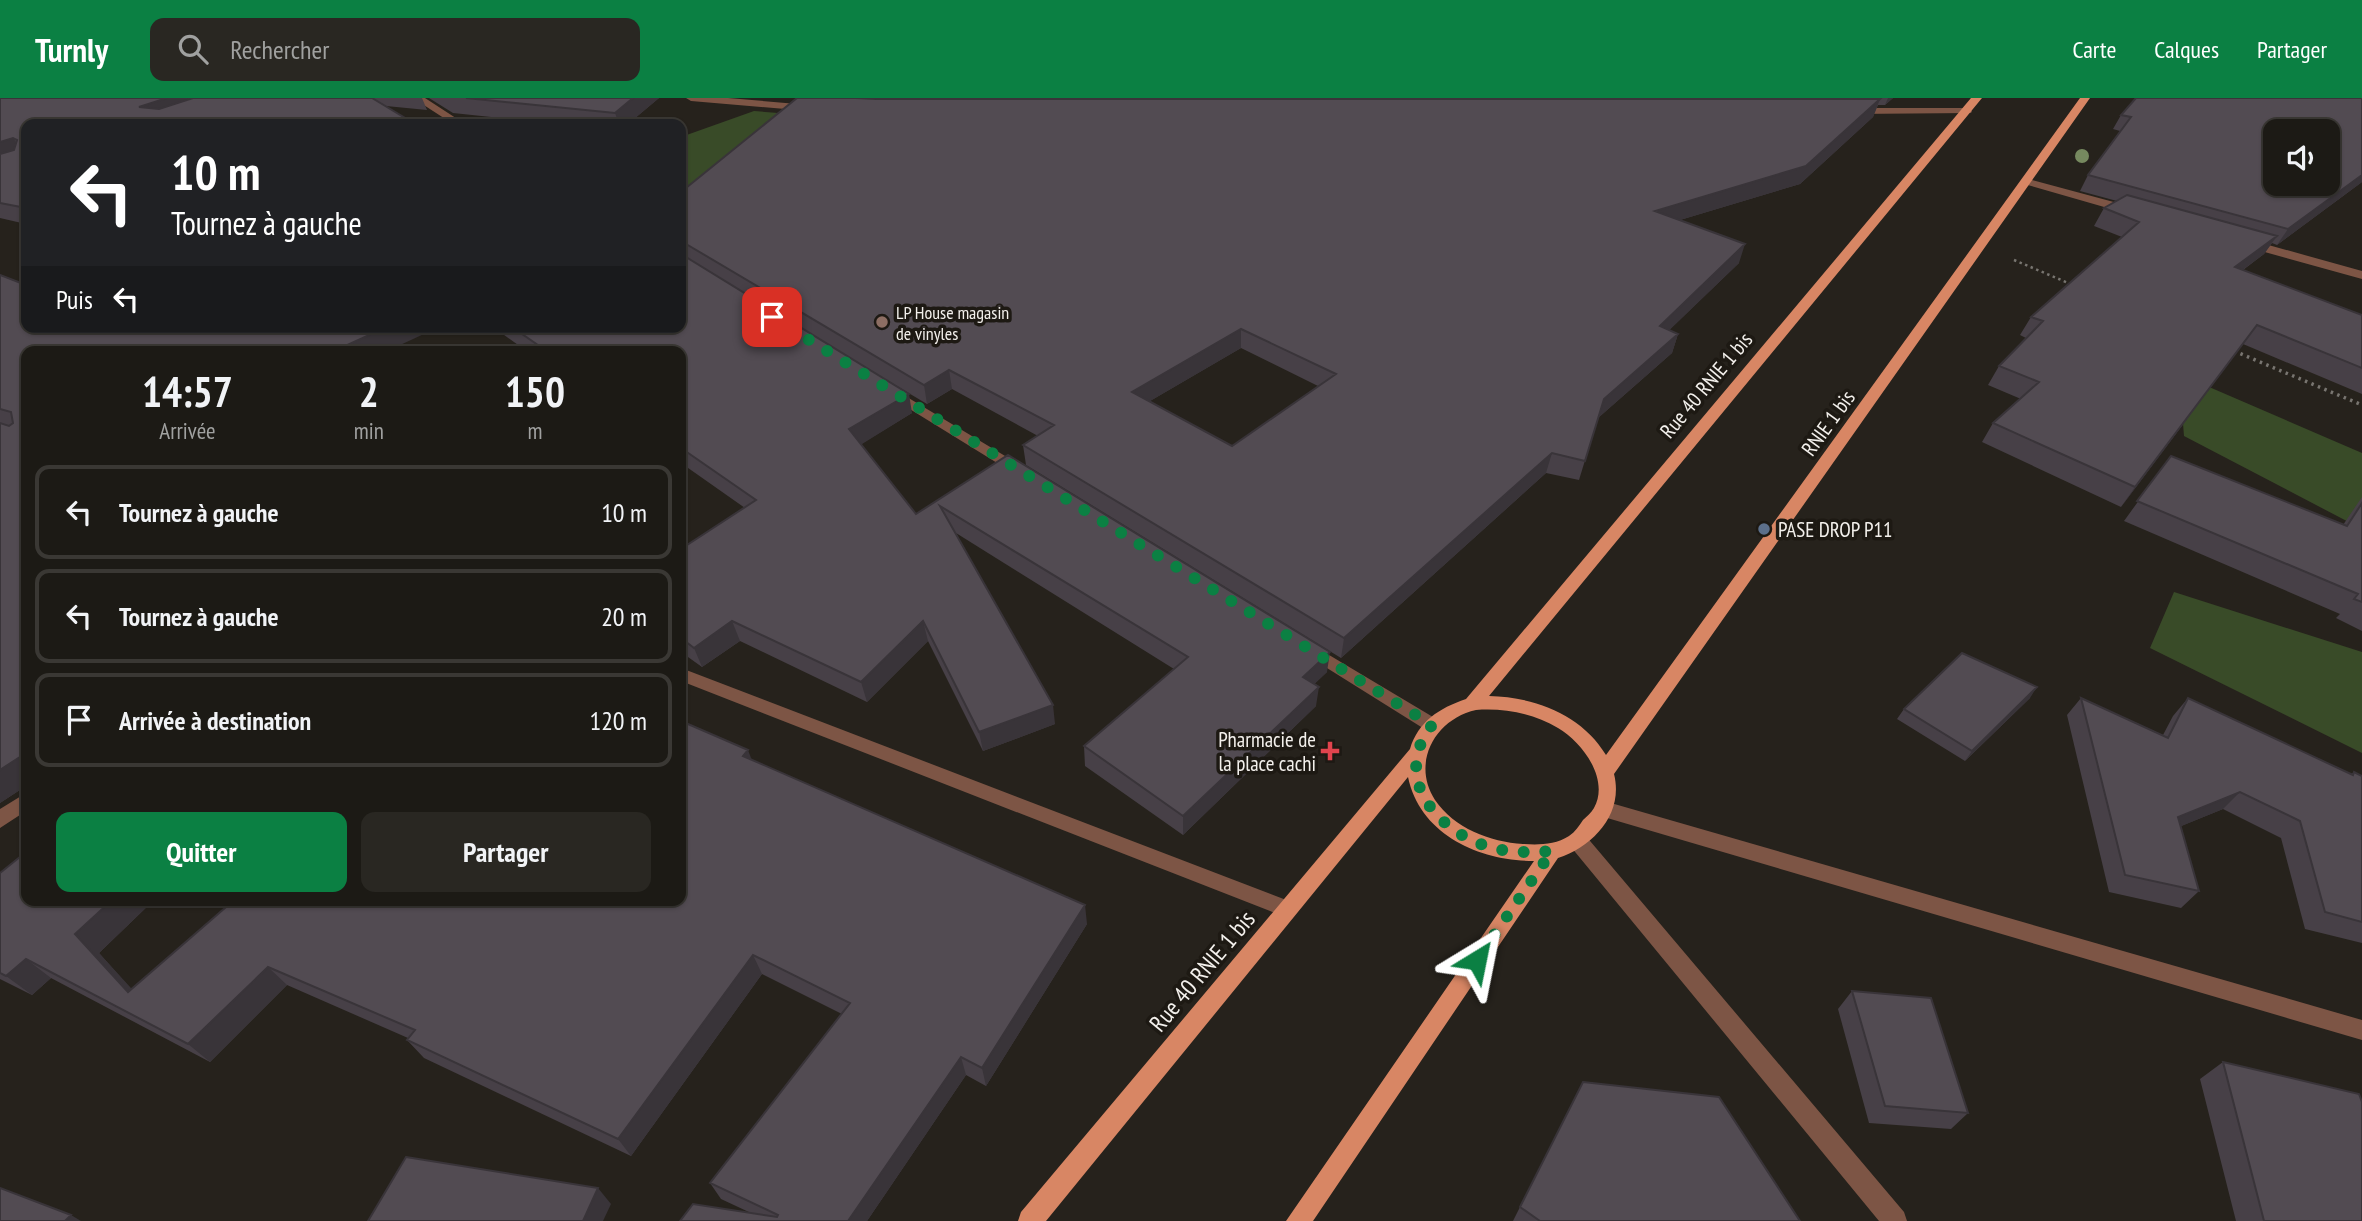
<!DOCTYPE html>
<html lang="fr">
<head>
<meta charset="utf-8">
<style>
	:root { --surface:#1c1a15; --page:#292722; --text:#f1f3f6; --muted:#a0a1a0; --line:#3a3834; --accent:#0b8043 }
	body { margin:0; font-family:"PT Sans Narrow",sans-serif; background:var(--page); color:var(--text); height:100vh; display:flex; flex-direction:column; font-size:26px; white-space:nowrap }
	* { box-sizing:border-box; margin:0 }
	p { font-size:23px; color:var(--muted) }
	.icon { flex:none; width:38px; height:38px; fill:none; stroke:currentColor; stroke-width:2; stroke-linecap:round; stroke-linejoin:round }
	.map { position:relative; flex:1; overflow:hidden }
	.side { position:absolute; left:21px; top:248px; width:665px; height:560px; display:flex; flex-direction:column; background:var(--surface); border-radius:14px; box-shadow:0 2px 5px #0004,0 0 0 2px var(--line) }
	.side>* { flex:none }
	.hud { position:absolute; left:21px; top:21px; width:665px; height:214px; border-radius:14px; box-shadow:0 2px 5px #0004,0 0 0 2px var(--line); background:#202124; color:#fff; overflow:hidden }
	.fabs { position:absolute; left:2263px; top:21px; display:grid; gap:14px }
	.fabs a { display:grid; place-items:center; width:77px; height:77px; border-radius:14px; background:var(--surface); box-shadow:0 2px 5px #0004,0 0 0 2px var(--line); font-size:35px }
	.pin { position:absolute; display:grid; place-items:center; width:60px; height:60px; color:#fff; margin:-30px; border-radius:14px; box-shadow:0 4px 10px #0006 }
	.me { position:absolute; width:77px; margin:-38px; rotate:35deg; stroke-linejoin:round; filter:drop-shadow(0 0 5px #0008) }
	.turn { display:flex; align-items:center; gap:24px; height:147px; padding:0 35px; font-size:32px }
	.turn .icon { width:91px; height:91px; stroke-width:2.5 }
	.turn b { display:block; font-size:49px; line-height:60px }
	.then { display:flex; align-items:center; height:66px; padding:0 35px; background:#0003; gap:14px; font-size:26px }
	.eta { display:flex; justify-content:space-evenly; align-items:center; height:119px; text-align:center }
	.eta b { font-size:42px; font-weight:700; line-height:49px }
	.cta { display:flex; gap:14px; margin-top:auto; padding:14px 35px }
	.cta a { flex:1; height:80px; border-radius:14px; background:var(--accent); color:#fff; font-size:28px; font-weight:700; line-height:80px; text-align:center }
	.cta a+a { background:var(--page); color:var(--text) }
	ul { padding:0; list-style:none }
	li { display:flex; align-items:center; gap:21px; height:94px; margin:0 14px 10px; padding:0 21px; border:4px solid var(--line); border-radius:14px }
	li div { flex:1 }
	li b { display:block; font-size:26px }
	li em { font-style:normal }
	header { display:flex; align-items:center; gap:42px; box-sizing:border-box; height:98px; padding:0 35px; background:var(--accent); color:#fff }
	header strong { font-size:33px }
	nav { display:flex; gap:38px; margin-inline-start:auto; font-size:24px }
	.search { width:490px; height:63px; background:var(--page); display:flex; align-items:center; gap:18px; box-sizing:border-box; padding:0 24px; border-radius:14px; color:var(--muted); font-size:26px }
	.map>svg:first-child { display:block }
	.green { fill:#394b28 }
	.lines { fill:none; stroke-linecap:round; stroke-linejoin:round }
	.path-far1 { stroke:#787570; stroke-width:2.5; stroke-dasharray:2.5 3.5; stroke-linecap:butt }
	.path { stroke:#787570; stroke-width:3.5; stroke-dasharray:2.5 4.5; stroke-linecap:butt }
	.minor { fill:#7d5545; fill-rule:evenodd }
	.tertiary { fill:#7d5545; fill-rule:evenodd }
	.primary { fill:#d88664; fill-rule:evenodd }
	.tree { fill:#76895f }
	.wall { fill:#474047; fill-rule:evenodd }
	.shaded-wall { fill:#393439 }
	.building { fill:#524b52; stroke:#393439; stroke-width:2; fill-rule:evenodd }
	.route { stroke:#0b8043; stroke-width:12; stroke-dasharray:0 21.6 }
	.education-dot { fill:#8d6e63; stroke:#1d1913; stroke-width:2.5 }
	.service-dot { fill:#5c6f8a; stroke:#1d1913; stroke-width:2.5 }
	.health-dot { fill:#e0444e; stroke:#1d1913; stroke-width:2.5 }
	.labels { text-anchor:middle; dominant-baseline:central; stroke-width:7; stroke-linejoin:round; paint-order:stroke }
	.far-poi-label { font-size:18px; fill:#f3f0ec; stroke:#1d1913; text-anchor:start }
	.street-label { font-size:21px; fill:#f3f0ec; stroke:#1d1913 }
	.poi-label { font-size:21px; fill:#f3f0ec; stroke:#1d1913; text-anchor:start }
	.near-street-label { font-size:24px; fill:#f3f0ec; stroke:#1d1913 }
</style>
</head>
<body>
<header>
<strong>Turnly</strong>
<div class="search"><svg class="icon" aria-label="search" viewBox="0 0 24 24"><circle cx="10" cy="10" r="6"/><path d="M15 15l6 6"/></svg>Rechercher</div>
<nav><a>Carte</a><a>Calques</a><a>Partager</a></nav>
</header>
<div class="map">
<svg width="2362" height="1123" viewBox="0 0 2362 1123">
	<rect width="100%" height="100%" fill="#26221c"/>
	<!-- green -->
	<path class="green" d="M 754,13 L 817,18 L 681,102 L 681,39 Z
		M 2179,276 L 2362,355 L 2362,431 L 2184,338 Z
		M 2174,494 L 2362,554 L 2362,655 L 2150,550 Z"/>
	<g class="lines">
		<!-- path-far1 -->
		<path class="path-far1" d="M 2014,162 L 2073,187"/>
		<!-- path -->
		<path class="path" d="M 2234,253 L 2362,307"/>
		<!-- minor -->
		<path class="minor" d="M 413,0 L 425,0 L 465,26 L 453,26 Z
			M 686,0 L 728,0 L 809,7 L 814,10 L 809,13 L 691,3 Z
			M 1967,10 L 1972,13 L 1971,15 L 1852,16 L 1847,13 L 1852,10 Z
			M 2028,81 L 2136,110 L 2138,113 L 2132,117 L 2024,86 L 2022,84 Z
			M 2247,141 L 2362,173 L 2362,181 L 2243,148 L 2243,142 Z
			M 892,290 L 1025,370 L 1028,373 L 1020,378 L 1015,376 L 887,297 L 887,291 Z
			M 1309,545 L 1438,622 L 1441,627 L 1438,632 L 1426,632 L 1303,555 L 1300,551 L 1303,547 Z
			M 681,570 L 1294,805 L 1297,811 L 1294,817 L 1287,820 L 1280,817 L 681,583 Z
			M 26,695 L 26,713 L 0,730 L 0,711 Z
			M 1578,735 L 1585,737 L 1904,1114 L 1907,1123 L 1879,1123 L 1571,749 L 1568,743 L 1571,737 Z"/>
		<!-- tertiary -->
		<path class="tertiary" d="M 1604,703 L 2362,922 L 2362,942 L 1597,717 L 1594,711 L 1597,705 Z"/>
		<!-- primary -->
		<path class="primary" d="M 1971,0 L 1982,0 L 1489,598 C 1535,599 1582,617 1606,657 L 2080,0 L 2090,0 L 1614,676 C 1624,715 1594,748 1558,760 L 1313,1123 L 1286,1123 L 1534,763 C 1480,763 1420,737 1408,679 L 1046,1123 L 1018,1123 L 1021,1114 L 1410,651 C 1418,624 1439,610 1466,601 ZM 1476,612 C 1504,610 1533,615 1558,630 C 1582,644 1610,681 1594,710 C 1591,715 1587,718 1583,722 C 1579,728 1575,734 1569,738 C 1555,747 1538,747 1523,746 C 1490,744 1454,730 1435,702 C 1411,665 1435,621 1476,612 Z"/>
	</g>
	<!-- trees -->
	<circle class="tree" cx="2082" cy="58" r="7"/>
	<!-- wall -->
	<path class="wall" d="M 0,0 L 422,0 L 427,12 L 386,8 L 26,26 L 26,126 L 0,120 Z
		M 429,0 L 659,0 L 628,26 L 559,26 L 453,15 Z
		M 797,0 L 1893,0 L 1885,7 L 1878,7 L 1873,19 L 1800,86 L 1680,122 L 1739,165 L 1669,232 L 1678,236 L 1672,255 L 1598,320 L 1579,382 L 1546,375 L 1341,560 L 1026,367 L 1023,347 L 1038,338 L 952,291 L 927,306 L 885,281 L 912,315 L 861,346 L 916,416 L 1008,357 L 1327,574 L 1314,586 L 1316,608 L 1183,737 L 1085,668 L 1084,648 L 1174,571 L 956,435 L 1055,626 L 983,653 L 928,543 L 867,604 L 740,543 L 702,569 L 681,554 L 681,451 L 745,410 L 681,365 L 681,254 L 528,254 L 493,229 L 681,229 L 681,94 ZM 1241,250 L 1318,288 L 1232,348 L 1150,303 Z
		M 2121,17 L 2362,84 L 2277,147 L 2272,145 L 2264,156 L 2243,172 L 2362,217 L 2362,296 L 2243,246 L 2121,409 L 1982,344 L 1993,325 L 2021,301 L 1988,287 L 1999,268 L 2026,240 L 2020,237 L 2031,219 L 2122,139 L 2094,128 L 2104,110 L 2117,103 L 2080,93 L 2088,77 L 2120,33 L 2113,31 Z
		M 0,177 L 156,232 L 439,229 L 26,254 L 26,688 L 0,705 Z
		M 2171,358 L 2343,427 L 2362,399 L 2362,533 L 2336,520 L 2340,516 L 2124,423 Z
		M 2030,600 L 1965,663 L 1897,621 L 1904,611 Z
		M 2081,600 L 2163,637 L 2173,618 L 2188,600 L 2352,676 L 2354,674 L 2362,678 L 2362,845 L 2305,831 L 2281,740 L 2223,711 L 2181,728 L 2199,793 L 2181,810 L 2109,794 L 2067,617 Z
		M 752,662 L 1087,826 L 986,988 L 966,977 L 867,1123 L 680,1123 L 751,1115 L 721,1101 L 710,1085 L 842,916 L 762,876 L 631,1058 L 424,960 L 407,942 L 408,940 L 287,887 L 210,964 L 51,880 L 32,897 L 0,881 L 0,775 L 26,803 L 153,803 L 99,855 L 131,891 Z
		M 1852,893 L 1968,1015 L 1951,1031 L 1869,1025 L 1838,911 Z
		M 2223,964 L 2362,1123 L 2236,1123 L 2200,981 Z
		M 1571,1007 L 1800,1123 L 1513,1123 Z"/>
	<!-- shaded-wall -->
	<path class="shaded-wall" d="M 167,0 L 230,0 L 150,26 L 139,9 Z
		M 633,0 L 659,0 L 628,26 L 619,26 L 615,15 Z
		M 1888,0 L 1893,0 L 1885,7 Z
		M 1880,1 L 1873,19 L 1800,86 L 1650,131 L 1655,113 Z
		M 13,40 L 25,57 L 0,65 L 0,44 Z
		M 2362,77 L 2362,84 L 2277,147 L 2288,131 Z
		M 2277,138 L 2264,156 L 2222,187 L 2235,169 Z
		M 1745,146 L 1739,165 L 1654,247 L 1660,228 Z
		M 2257,227 L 2243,246 L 2121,409 L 2135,389 Z
		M 387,229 L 439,229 L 385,254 L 332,254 Z
		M 1241,231 L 1241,250 L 1133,313 L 1132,294 Z
		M 1678,236 L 1672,255 L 1598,320 L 1579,382 L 1604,301 Z
		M 949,272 L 952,291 L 927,306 L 924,287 Z
		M 909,296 L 912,315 L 854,351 L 849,331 Z
		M 1552,355 L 1546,375 L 1341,560 L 1344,540 Z
		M 732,523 L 740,543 L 702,569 L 694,550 Z
		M 923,523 L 928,543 L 867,604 L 861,584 Z
		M 1330,554 L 1327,574 L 1301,599 L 1303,579 Z
		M 1319,589 L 1316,608 L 1183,737 L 1183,718 Z
		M 2037,589 L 2030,600 L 1965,663 L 1972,653 Z
		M 1053,607 L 1055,626 L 983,653 L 979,634 Z
		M 748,652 L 756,673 L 743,658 Z
		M 26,655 L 26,688 L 0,705 L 0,672 Z
		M 2240,694 L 2223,711 L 2162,736 L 2178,719 Z
		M 111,803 L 153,803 L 99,855 L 151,912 L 128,894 L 75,836 Z
		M 1085,807 L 1087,826 L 986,988 L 982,970 Z
		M 753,857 L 762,876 L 631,1058 L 618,1041 Z
		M 26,861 L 51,880 L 32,897 L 6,878 Z
		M 268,869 L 287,887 L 210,964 L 188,946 Z
		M 961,959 L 966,977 L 867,1123 L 848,1123 Z
		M 598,1090 L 611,1106 L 603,1123 L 583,1123 Z
		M 71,1117 L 81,1123 L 65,1123 Z"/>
	<!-- building -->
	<path class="building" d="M 0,0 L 167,0 L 139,9 L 159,11 L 193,0 L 372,0 L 415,26 L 26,26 L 26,110 L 0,105 L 0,56 L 14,52 L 17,42 L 13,40 L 0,44 Z
		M 466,0 L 633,0 L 615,15 Z
		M 797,0 L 856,0 L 876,1 L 1880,1 L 1806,68 L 1655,113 L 1745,146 L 1660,228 L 1678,236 L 1604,301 L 1585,363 L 1552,355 L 1344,540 L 1023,347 L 1054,327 L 949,272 L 924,287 L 681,143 L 681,94 ZM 1241,231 L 1336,276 L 1232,348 L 1132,294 Z
		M 2136,0 L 2362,0 L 2362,77 L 2288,131 L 2088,77 L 2131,19 L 2121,17 ZM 2275,33 L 2328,33 L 2328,86 L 2275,86 Z
		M 2127,97 L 2277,138 L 2235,169 L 2362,217 L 2362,270 L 2257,227 L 2135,389 L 1993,325 L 2039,284 L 1999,268 L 2043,223 L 2031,219 L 2139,124 L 2104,110 Z
		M 681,156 L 909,296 L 849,331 L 916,416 L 1008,357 L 1330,554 L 1303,579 L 1319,589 L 1183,718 L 1084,648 L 1188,559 L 940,408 L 1053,607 L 979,634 L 923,523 L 861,584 L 732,523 L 694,550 L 681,540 L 681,451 L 756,402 L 681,350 L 681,254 L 548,254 L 512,229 L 681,229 Z
		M 0,177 L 26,187 L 26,229 L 147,229 L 156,232 L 162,229 L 387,229 L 332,254 L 26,254 L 26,655 L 0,672 L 0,325 L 9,328 L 13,325 L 11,314 L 0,311 Z
		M 2171,358 L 2347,428 L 2362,405 L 2362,504 L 2354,501 L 2358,496 L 2137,403 Z
		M 1962,555 L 2037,589 L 1972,653 L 1904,611 Z
		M 2081,600 L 2168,640 L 2188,600 L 2353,677 L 2354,674 L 2362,678 L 2362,824 L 2325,814 L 2300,723 L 2240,694 L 2178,719 L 2199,793 L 2125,777 Z
		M 681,623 L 748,652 L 743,658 L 1085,807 L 982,970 L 961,959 L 848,1123 L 680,1123 L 693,1106 L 777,1119 L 778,1117 L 710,1085 L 850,905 L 753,857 L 618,1041 L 407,942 L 415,932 L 268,869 L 188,946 L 26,861 L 6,878 L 0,875 L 0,775 L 26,754 L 26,803 L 111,803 L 75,836 L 128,894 L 233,803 L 681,803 Z
		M 1852,893 L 1931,900 L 1968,1015 L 1885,1008 Z
		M 2223,964 L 2359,996 L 2362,1004 L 2362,1123 L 2264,1123 Z
		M 1583,984 L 1719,999 L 1800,1123 L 1540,1123 L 1520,1109 Z
		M 406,1059 L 598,1090 L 583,1123 L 368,1123 Z
		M 0,1090 L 71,1117 L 65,1123 L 0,1123 Z"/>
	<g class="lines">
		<!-- route -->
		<path class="route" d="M 772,219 L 1432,627 C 1393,677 1432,728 1483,747 C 1506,755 1529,755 1552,753 L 1477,862"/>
	</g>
	<!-- markers -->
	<circle class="education-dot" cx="882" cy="224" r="7"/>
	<circle class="service-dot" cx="1764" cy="431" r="7"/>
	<path class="health-dot" d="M1326.5 642.5h7v7h7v7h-7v7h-7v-7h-7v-7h7z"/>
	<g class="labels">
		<!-- far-poi labels -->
		<g class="far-poi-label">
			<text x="896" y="214">LP House magasin<tspan x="896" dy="21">de vinyles</tspan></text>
		</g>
		<!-- street labels -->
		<g class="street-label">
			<text transform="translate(1706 287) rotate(-50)">Rue 40 RNIE 1 bis</text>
			<text transform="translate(1828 325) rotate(-54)">RNIE 1 bis</text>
		</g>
		<!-- poi labels -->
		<g class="poi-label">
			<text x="1778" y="431">PASE DROP P11</text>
			<text x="1316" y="641" text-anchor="end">Pharmacie de<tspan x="1316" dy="24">la place cachi</tspan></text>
		</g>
		<!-- near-street labels -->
		<g class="near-street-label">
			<text transform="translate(1202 873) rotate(-50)">Rue 40 RNIE 1 bis</text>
		</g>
	</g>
</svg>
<div class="fabs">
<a><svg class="icon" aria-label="sound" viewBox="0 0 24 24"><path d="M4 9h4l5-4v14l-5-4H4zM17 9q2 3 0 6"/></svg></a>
</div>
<div class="pin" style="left:772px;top:219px;background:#d93025"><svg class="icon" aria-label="arrive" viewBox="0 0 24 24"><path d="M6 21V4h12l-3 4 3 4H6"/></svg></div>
<svg class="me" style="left:1477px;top:862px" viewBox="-20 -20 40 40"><path d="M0-17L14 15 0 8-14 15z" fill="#0b8043" stroke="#fff" stroke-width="4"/></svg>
<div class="hud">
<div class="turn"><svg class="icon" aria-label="left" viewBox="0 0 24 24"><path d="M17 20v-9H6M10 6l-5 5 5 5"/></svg><div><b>10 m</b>Tournez à gauche</div></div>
<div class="then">Puis<svg class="icon" aria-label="left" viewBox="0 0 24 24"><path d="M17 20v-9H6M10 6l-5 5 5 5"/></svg></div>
</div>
<section class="side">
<div class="eta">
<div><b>14:57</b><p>Arrivée</p></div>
<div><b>2</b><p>min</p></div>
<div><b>150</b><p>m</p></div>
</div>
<ul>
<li><svg class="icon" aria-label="left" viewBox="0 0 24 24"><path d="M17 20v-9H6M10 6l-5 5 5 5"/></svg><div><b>Tournez à gauche</b></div><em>10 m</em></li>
<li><svg class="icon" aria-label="left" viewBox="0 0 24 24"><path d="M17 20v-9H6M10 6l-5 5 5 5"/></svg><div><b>Tournez à gauche</b></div><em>20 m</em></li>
<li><svg class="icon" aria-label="arrive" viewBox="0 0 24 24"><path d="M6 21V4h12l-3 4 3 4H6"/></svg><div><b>Arrivée à destination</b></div><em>120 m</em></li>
</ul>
<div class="cta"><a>Quitter</a><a>Partager</a></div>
</section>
</div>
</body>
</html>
